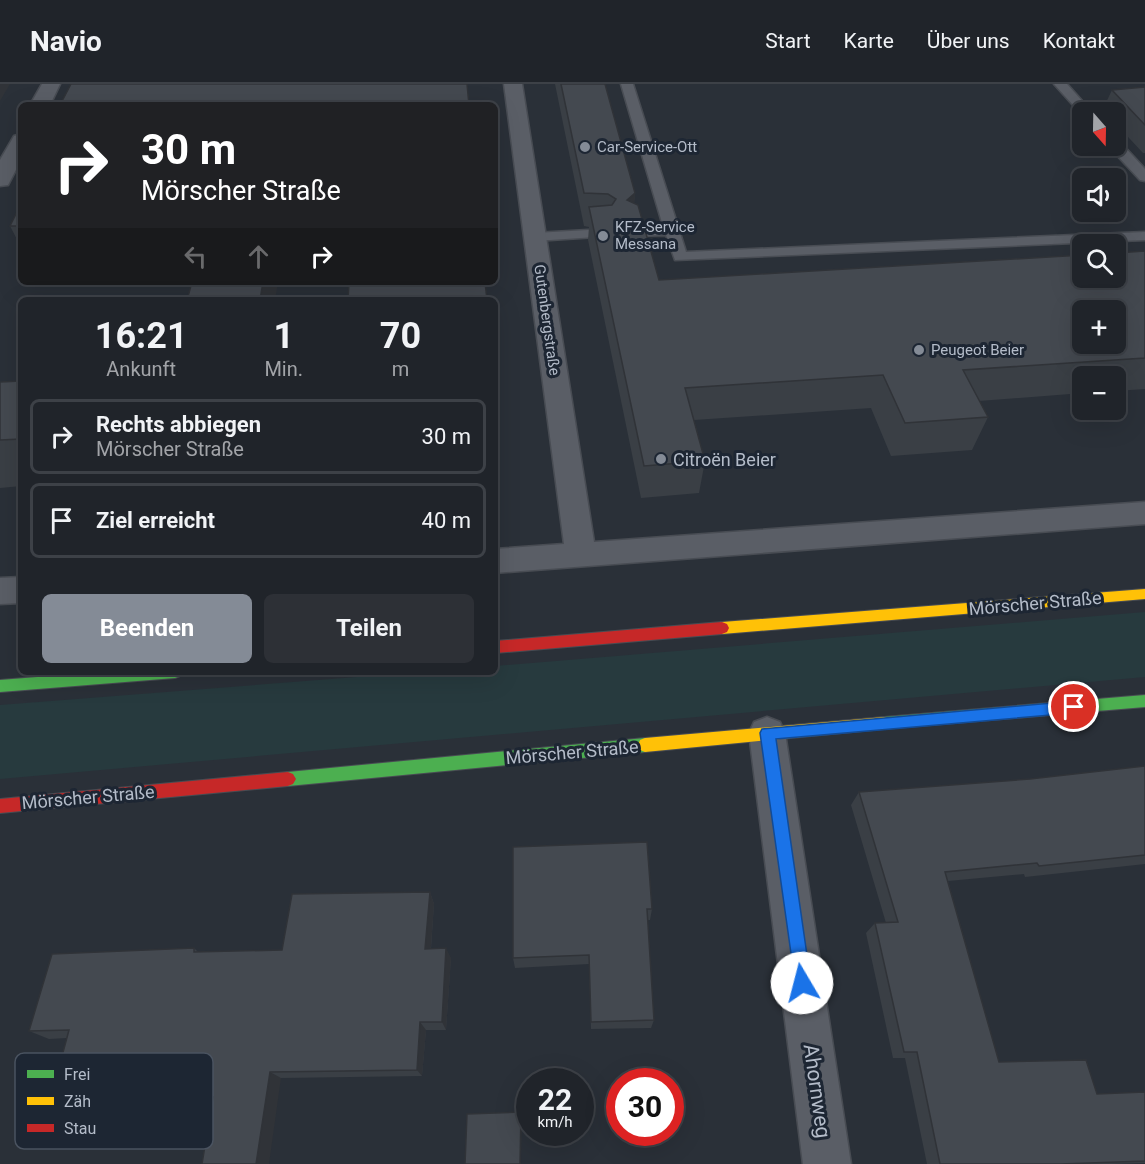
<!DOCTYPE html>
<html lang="de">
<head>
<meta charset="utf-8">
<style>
	:root { --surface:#20242a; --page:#2d3036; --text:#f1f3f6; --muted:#a2a4a8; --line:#3d4147; --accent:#848b96 }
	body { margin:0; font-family:Roboto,sans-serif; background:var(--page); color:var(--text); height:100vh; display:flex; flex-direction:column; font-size:22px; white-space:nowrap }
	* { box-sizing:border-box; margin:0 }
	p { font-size:20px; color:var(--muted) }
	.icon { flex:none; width:33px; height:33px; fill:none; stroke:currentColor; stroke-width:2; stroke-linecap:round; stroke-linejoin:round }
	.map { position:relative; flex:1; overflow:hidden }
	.drawer { position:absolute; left:18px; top:213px; width:480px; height:378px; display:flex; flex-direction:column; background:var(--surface); border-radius:9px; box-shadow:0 6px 24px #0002,0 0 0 2px var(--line) }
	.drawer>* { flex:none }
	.guide { position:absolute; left:18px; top:18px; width:480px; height:183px; border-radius:9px; box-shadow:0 6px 24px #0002,0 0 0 2px var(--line); background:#202124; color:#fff; overflow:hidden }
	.needle { width:39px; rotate:160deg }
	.tools { position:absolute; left:1072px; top:18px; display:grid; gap:12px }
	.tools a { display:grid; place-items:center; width:54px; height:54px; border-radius:9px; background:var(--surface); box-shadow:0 6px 24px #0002,0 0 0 2px var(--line); font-size:30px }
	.speed { position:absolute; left:516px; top:984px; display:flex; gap:12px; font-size:30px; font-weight:700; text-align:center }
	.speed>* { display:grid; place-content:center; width:78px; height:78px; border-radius:50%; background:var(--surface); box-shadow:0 6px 24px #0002,0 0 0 2px var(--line); line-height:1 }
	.speed small { font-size:15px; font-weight:400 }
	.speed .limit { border:9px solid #d22; background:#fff; color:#111 }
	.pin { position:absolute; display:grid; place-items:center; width:51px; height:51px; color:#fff; margin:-26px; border:3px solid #fff; border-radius:50%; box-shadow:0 2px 6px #0007 }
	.me { position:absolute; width:66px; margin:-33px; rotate:352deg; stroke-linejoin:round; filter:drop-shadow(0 0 4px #0008) }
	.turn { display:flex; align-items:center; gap:21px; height:126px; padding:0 24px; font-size:27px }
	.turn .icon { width:78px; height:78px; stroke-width:2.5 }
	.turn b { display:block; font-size:42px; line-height:51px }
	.lanes { display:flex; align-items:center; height:57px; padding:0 24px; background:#0003; justify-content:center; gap:30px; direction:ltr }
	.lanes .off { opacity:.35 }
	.eta { display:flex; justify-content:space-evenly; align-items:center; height:102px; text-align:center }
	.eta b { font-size:36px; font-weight:700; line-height:42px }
	.button { display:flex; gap:12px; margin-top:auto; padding:12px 24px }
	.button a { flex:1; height:69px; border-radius:9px; background:var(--accent); color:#fff; font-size:24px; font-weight:700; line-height:69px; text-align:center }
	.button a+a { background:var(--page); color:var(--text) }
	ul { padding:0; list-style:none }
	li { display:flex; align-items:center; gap:18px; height:75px; margin:0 12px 9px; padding:0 12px; border:3px solid var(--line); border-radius:9px }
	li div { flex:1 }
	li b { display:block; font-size:22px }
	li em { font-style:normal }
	header { display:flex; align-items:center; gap:36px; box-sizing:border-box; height:84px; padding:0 30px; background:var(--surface); border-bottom:2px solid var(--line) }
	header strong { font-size:28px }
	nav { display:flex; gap:33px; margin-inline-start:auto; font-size:21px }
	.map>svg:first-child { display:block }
	.green { fill:#273a3e }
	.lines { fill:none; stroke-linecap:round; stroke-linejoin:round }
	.lane-casing { stroke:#484c53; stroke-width:3 }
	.street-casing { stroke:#484c53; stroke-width:3 }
	.fast-casing { stroke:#484c53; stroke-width:2 }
	.slow-casing { stroke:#484c53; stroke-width:2 }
	.jam-casing { stroke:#484c53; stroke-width:2 }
	.lane { fill:#5a5e66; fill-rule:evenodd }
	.street { fill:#5a5e66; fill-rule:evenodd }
	.fast { fill:#4caf50; fill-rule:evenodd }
	.slow { fill:#ffc107; fill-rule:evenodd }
	.jam { fill:#c62828; fill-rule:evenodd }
	.wall { fill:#3a3f45 }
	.shaded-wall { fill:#303338 }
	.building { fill:#444950; stroke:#303338; stroke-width:1.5; fill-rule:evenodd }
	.route { fill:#1a73e8; stroke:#114b97; stroke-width:1.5 }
	.poi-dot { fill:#848b96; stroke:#1d2633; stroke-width:2 }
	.labels { text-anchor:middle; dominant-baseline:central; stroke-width:6; stroke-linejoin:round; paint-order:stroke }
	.far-poi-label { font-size:15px; fill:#b4bcc9; stroke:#1d2633; text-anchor:start }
	.far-street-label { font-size:15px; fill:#b4bcc9; stroke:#1d2633 }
	.poi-label { font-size:18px; fill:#b4bcc9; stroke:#1d2633; text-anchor:start }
	.street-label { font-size:18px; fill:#b4bcc9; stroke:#1d2633 }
	.near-street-label { font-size:21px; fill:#b4bcc9; stroke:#1d2633 }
	.key { fill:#1d2633; stroke:#4a5360; stroke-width:1.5 }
	.key-label { font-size:16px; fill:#b4bcc9 }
</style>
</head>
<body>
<header>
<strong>Navio</strong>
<nav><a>Start</a><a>Karte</a><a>Über uns</a><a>Kontakt</a></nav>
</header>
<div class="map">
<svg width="1145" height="1080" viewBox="0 0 1145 1080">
	<rect width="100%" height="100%" fill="#2a3038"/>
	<!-- green -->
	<path class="green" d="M 1145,528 L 1145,593 L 0,695 L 0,621 L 421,588 L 495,588 L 495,582 Z"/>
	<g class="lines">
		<defs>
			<path id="lane" d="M 621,0 L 633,0 L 686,168 L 1145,148 L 1145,156 L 675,176 L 666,151 L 634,152 L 627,148 L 634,144 L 663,142 Z
				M 1054,0 L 1067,0 L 1092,28 L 1082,31 Z
				M 1116,58 L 1121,59 L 1145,85 L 1145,97 L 1140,96 L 1111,65 L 1110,62 L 1116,62 Z
				M 606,145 L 611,146 L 613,149 L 611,152 L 535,157 L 528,153 L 535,149 Z"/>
			<path id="street" d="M 42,0 L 60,0 L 50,21 L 30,21 Z
				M 504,0 L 522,0 L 594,458 L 1145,418 L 1145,440 L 495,489 L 495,465 L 564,460 Z
				M 21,50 L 21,76 L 8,101 L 0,102 L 0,76 L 14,52 Z
				M 21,493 L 21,519 L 0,520 L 0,494 Z
				M 767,633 L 780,638 L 785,649 L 851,1080 L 803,1080 L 749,649 L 754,638 Z"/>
			<path id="fast" d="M 100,588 L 182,588 L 180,592 L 175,594 L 0,608 L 0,596 Z
				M 1145,611 L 1145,623 L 884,645 L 879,644 L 877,639 L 879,634 L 884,633 Z
				M 645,654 L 650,656 L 652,661 L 650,666 L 645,668 L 288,702 L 283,700 L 280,695 L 283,690 L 288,688 Z"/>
			<path id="slow" d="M 1145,505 L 1145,515 L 722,550 L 717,548 L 715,544 L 717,540 L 722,538 Z
				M 884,633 L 889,634 L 891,639 L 889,644 L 884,645 L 645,668 L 640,666 L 638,661 L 640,656 L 645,654 Z"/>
			<path id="jam" d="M 722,538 L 727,540 L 729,544 L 727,548 L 722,550 L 495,569 L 495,557 Z
				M 288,688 L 293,690 L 296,695 L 293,700 L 288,702 L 0,729 L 0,715 Z"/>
		</defs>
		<!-- lane casing -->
		<use href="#lane" class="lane-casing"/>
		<!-- street casing -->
		<use href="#street" class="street-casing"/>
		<!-- fast casing -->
		<use href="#fast" class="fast-casing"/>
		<!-- slow casing -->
		<use href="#slow" class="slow-casing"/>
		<!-- jam casing -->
		<use href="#jam" class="jam-casing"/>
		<!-- lane -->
		<use href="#lane" class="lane"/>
		<!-- street -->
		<use href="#street" class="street"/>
		<!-- fast -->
		<use href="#fast" class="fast"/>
		<!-- slow -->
		<use href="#slow" class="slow"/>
		<!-- jam -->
		<use href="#jam" class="jam"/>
	</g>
	<!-- wall -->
	<path class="wall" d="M 555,0 L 605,0 L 635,109 L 634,119 L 659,196 L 1145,167 L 1145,305 L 1116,307 L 1116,292 L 1083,292 L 1083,309 L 979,317 L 988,333 L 972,366 L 891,372 L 871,324 L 694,336 L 705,377 L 699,409 L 641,414 L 588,156 L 589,143 L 584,142 Z
		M 1145,3 L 1145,69 L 1143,69 L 1116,40 L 1116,28 L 1105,28 L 1103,25 L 1112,6 Z
		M 21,120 L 21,163 L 10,142 Z
		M 21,297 L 21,402 L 0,404 L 0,298 Z
		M 1145,682 L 1145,780 L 1025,793 L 1024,790 L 948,797 L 999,978 L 1097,1010 L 1145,1008 L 1145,1079 L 1108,1080 L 927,1080 L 905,974 L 893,974 L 866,849 L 875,839 L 886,839 L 851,721 L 859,708 L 1030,695 Z
		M 513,763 L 652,825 L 650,836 L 647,836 L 654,936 L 651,944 L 591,945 L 589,880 L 515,884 L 513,874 Z
		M 430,808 L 434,820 L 431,865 L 451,874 L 446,946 L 426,946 L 422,992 L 281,994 L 212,1019 L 193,1019 L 178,1014 L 178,1011 L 71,1019 L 51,1013 L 67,954 L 49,955 L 29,947 L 194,864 L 198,868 L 282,866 Z"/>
	<!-- shaded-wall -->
	<path class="shaded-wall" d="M 0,0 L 10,0 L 0,17 Z
		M 635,109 L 633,142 L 627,116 Z
		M 263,198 L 278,198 L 275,216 L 260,216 Z
		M 430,808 L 434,820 L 430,875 L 425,865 Z
		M 446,864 L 451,874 L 446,946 L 442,938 Z
		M 420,938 L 426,946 L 422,992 L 417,986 Z
		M 270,988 L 281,994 L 269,1080 L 256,1080 Z
		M 521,1028 L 522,1031 L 521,1080 L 520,1080 Z"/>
	<!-- building -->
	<path class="building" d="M 71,0 L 467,0 L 469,21 L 60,21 Z
		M 561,0 L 605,0 L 635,109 L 627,116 L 638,121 L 659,196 L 1083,171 L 1083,194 L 1116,194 L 1116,169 L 1145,167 L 1145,274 L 963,286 L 988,333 L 905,339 L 883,291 L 685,304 L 705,377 L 644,382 L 589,123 L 612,121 L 616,115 L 608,110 L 584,109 ZM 1083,226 L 1116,226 L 1116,260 L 1083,260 Z
		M 1145,3 L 1145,41 L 1112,6 Z
		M 21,120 L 21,142 L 10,142 Z
		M 192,198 L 263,198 L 260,216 L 187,216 Z
		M 349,198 L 485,198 L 487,216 L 348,216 Z
		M 21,297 L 21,355 L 0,356 L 0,298 Z
		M 1145,682 L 1145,771 L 1039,782 L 1037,779 L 945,788 L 999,978 L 1086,976 L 1097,1010 L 1145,1008 L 1145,1077 L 1061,1080 L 940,1080 L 917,968 L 904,968 L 875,839 L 898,838 L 859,708 L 1030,695 Z
		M 647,758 L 652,825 L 647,825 L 654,936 L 591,938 L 589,871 L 513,874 L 513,763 Z
		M 430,808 L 425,865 L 446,864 L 442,938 L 420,938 L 417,986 L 270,988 L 256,1080 L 202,1080 L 213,1013 L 178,1014 L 180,1004 L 51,1013 L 69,946 L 29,947 L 52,870 L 194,864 L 194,868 L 282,866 L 292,810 Z
		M 521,1028 L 520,1080 L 465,1080 L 467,1030 Z"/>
	<!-- route -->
	<path class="route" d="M 1074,617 L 1081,623 L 1074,629 L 776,655 L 811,899 L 808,905 L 802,907 L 796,905 L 760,649 L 762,645 Z"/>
	<!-- markers -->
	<g class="poi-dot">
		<circle cx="585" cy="63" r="6"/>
		<circle cx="603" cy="152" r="6"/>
		<circle cx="919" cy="266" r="6"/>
		<circle cx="661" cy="375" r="6"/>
	</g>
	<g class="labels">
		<!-- far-poi labels -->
		<g class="far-poi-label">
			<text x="597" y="63">Car-Service-Ott</text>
			<text x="615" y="143">KFZ-Service<tspan x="615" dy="17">Messana</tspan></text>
			<text x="931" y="266">Peugeot Beier</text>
		</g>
		<!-- far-street labels -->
		<g class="far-street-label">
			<text transform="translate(547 236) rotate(82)">Gutenbergstraße</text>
		</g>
		<!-- poi labels -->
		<g class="poi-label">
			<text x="673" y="375">Citroën Beier</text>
		</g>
		<!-- street labels -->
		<g class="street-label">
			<text transform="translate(1035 519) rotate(-5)">Mörscher Straße</text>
			<text transform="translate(572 668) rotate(-5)">Mörscher Straße</text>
			<text transform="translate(88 713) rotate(-5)">Mörscher Straße</text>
		</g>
		<!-- near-street labels -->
		<g class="near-street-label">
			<text transform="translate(817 1007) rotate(82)">Ahornweg</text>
		</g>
	</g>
	<!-- legend -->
	<rect x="15" y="969" width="198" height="96" rx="9" class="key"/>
	<rect x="27" y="986" width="27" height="8" fill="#4caf50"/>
	<rect x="27" y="1013" width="27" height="8" fill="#ffc107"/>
	<rect x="27" y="1040" width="27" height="8" fill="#c62828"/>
	<g class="key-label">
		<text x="64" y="996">Frei</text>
		<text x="64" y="1023">Zäh</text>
		<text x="64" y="1050">Stau</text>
	</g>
</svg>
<div class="tools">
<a><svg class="needle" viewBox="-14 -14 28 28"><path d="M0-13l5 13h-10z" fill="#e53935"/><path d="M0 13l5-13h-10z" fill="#a2a4a8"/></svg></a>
<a><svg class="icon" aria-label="sound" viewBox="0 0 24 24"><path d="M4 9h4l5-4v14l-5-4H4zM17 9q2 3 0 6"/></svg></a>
<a><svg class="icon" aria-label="search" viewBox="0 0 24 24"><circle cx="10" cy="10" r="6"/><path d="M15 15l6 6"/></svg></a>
<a>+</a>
<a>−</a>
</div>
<div class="speed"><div>22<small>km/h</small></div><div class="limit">30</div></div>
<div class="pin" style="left:1074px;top:623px;background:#d93025"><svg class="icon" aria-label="arrive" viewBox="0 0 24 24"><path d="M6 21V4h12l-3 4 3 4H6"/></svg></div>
<svg class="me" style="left:802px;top:899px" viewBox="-20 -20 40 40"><circle r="19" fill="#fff"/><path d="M0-13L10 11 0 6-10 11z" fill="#1a73e8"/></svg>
<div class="guide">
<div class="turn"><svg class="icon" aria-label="right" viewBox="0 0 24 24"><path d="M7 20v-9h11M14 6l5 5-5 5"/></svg><div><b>30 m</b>Mörscher Straße</div></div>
<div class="lanes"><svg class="icon off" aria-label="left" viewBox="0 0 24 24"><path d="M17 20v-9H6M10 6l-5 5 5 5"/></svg><svg class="icon off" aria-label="ahead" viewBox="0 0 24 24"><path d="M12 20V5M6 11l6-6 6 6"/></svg><svg class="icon" aria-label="right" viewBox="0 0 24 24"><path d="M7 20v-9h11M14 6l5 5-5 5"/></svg></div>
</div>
<section class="drawer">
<div class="eta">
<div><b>16:21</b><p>Ankunft</p></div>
<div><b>1</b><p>Min.</p></div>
<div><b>70</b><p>m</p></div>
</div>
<ul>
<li><svg class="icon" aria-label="right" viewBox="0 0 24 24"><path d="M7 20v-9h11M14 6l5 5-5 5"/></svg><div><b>Rechts abbiegen</b><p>Mörscher Straße</p></div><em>30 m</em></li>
<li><svg class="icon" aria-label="arrive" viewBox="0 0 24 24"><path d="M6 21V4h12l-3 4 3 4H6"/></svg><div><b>Ziel erreicht</b></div><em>40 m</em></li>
</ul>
<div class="button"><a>Beenden</a><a>Teilen</a></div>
</section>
</div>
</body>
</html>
